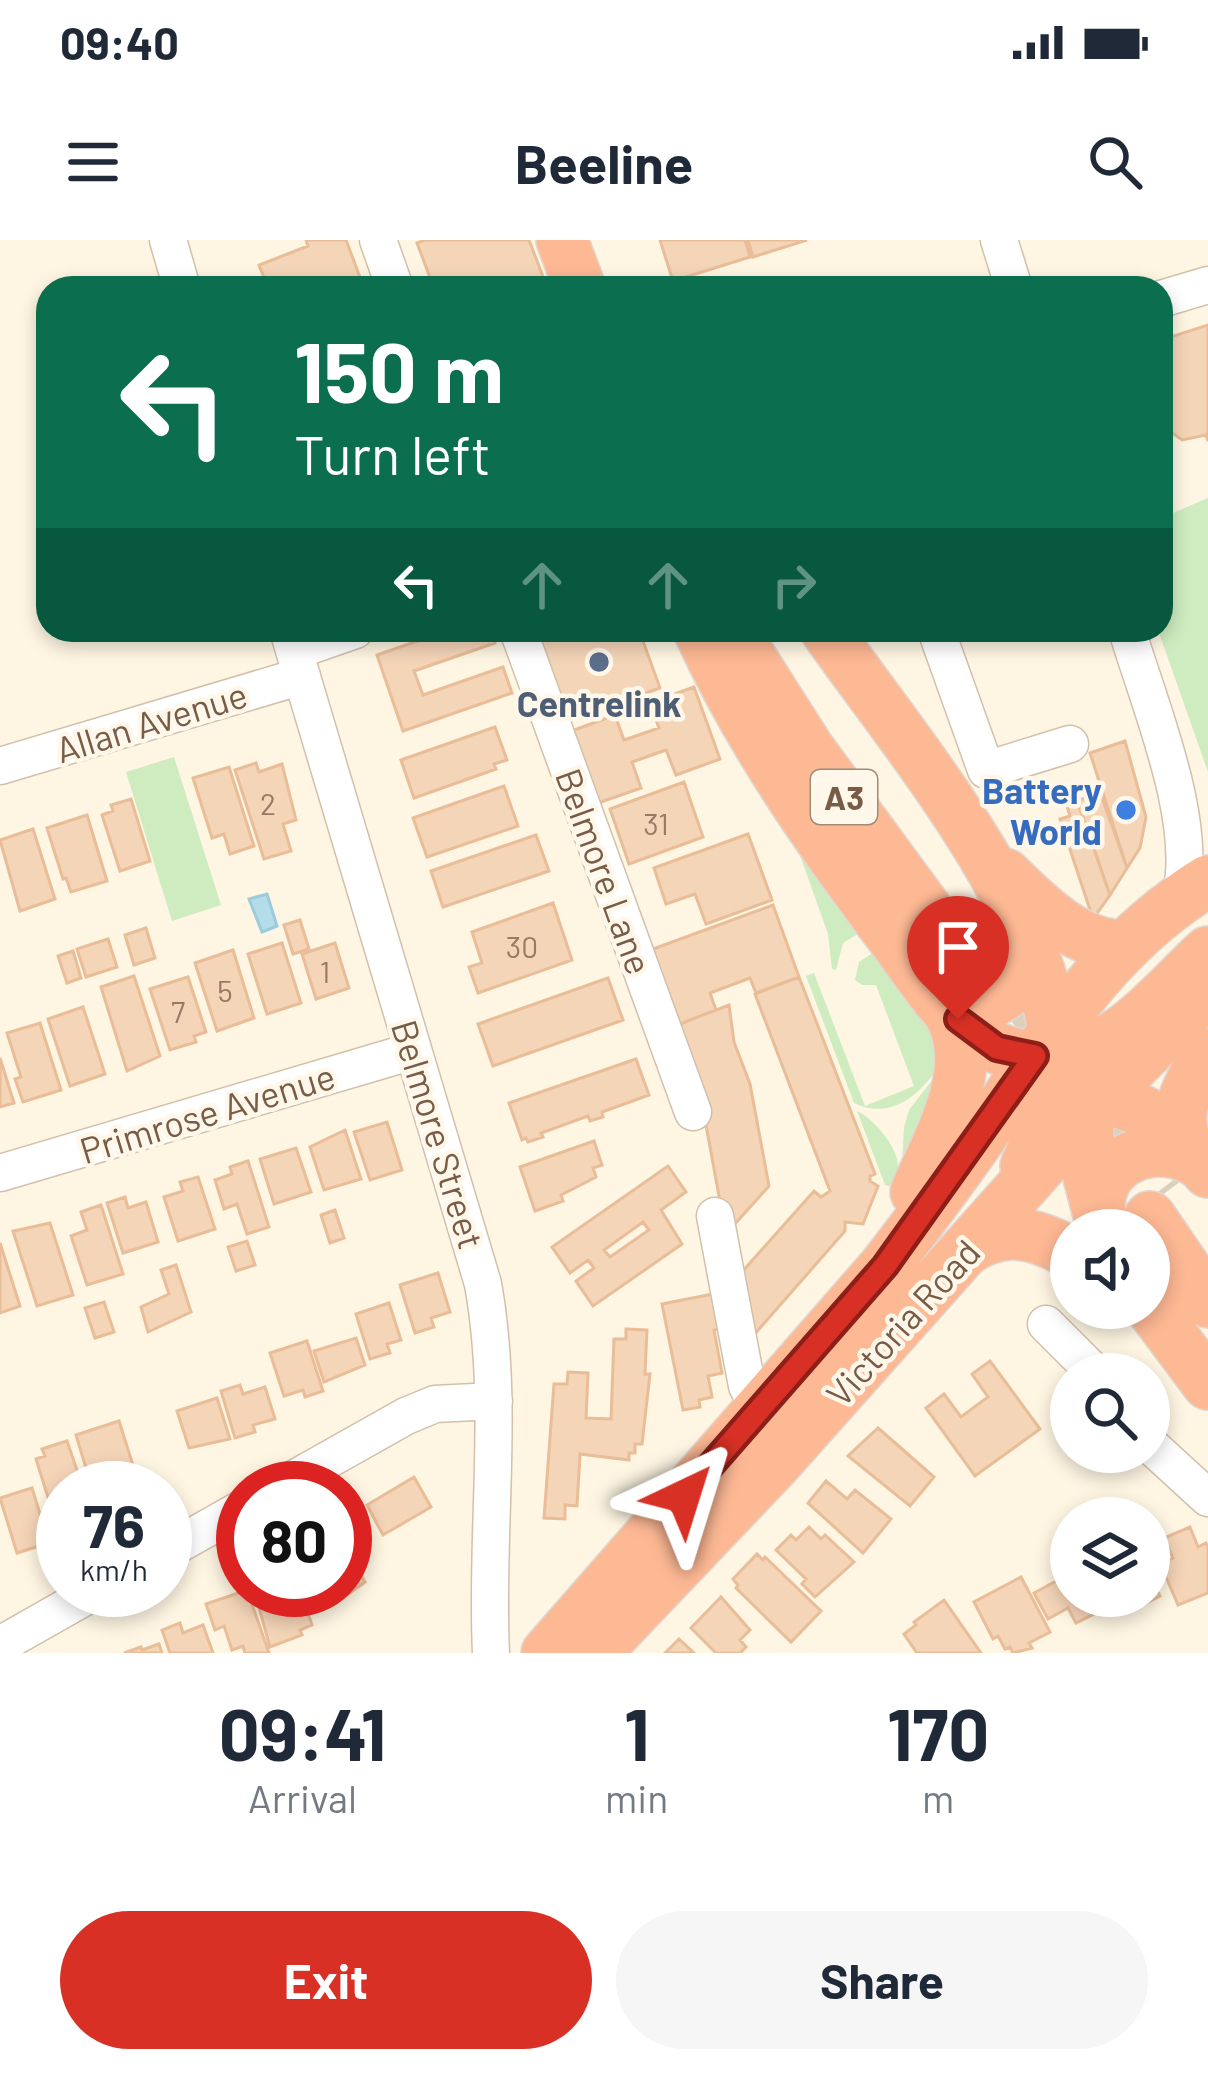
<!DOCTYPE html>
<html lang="en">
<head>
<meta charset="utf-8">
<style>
	:root { --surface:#fff; --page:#f6f6f7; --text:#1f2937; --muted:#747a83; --accent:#d93025 }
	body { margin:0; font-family:Barlow,sans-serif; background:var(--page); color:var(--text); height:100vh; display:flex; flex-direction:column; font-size:45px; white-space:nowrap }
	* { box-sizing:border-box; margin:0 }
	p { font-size:39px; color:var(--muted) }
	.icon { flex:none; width:66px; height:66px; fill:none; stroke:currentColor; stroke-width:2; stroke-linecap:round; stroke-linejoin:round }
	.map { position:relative; height:1413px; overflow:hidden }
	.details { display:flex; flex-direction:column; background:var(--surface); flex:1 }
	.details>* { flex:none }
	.top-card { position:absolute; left:36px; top:36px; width:1137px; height:366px; border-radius:36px; box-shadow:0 6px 18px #0003; background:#0b6e4f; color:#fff; overflow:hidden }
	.controls { position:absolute; left:1050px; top:969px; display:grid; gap:24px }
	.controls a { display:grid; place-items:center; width:120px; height:120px; border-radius:50%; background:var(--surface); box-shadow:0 6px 18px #0003; font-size:60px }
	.speed { position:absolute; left:36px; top:1221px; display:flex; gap:24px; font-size:60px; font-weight:700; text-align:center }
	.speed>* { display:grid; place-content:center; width:156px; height:156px; border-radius:50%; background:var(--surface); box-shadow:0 6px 18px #0003; line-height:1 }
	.speed small { font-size:30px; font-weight:400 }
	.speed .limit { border:18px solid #d22; background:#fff; color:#111 }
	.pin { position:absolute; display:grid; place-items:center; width:102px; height:102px; color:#fff; margin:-123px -51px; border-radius:50% 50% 50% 0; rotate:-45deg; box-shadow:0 0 12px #0007 }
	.pin .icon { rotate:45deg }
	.me { position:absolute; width:132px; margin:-66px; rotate:41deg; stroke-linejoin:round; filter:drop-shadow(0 0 9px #0008) }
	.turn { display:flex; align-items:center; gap:42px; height:252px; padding:0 60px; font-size:54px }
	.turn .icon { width:156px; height:156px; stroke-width:2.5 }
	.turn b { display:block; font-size:84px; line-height:102px }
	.lanes { display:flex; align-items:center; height:114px; padding:0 60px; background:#0003; justify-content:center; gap:60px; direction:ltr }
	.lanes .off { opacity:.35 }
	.eta { display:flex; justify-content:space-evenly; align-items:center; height:204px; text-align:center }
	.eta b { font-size:72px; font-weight:700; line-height:84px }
	.cta { display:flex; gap:24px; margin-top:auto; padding:24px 60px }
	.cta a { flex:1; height:138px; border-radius:72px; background:var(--accent); color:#fff; font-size:48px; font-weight:700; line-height:138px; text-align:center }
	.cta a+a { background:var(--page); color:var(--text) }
	.status { display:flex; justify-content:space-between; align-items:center; height:84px; padding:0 60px; background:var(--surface); direction:ltr }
	.status svg { height:33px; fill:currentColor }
	header { display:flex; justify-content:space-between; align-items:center; height:156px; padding:0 60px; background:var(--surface); font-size:54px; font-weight:700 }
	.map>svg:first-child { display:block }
	.green { fill:#ceecc0 }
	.water { fill:#b5dde9; stroke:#9bccdb; stroke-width:3 }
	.building { fill:#f5d5b8; stroke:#e9bd97; stroke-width:3; fill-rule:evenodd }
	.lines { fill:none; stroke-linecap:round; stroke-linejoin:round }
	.highway-tunnel { stroke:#dccfbb; stroke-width:51; stroke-dasharray:51 26; stroke-linecap:butt }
	.minor-casing { stroke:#d2c0ab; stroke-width:39 }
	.highway-casing { stroke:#dfd8d3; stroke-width:54 }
	.minor { stroke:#fff; stroke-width:36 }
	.highway { stroke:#fdb894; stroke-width:51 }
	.route-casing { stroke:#8d1f18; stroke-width:30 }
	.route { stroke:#d93025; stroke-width:21 }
	.service-dot { fill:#5c6f8a; stroke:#fff8ea; stroke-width:4.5 }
	.shop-dot { fill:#3f7fe0; stroke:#fff8ea; stroke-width:4.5 }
	.labels { text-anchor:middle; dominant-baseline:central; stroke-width:9; stroke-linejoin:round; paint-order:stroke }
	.number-label { font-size:30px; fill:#977a63 }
	.shield { fill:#fff8ea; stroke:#a08b78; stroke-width:3 }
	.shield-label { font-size:33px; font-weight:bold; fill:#785c47 }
	.service-label { font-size:36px; font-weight:bold; fill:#4e5e75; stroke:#fff8ea }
	.street-label { font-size:36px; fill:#785c47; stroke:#fff8ea }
	.shop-label { font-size:36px; font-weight:bold; fill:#366cbe; stroke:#fff8ea; text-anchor:end }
</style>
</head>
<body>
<div class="status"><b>09:40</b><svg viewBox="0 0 49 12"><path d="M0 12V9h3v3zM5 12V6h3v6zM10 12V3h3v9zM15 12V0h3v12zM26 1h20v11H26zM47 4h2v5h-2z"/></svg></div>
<header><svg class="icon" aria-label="menu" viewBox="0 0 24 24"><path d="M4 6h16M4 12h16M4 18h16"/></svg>Beeline<svg class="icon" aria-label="search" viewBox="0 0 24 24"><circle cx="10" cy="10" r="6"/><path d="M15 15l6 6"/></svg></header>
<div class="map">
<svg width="1208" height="1413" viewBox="0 0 1208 1413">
	<rect width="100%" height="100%" fill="#fef5e2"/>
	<!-- green -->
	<path class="green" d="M 1208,258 L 1208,532 L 1158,390 L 1161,278 Z
		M 174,517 L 221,665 L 172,681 L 126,532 Z
		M 796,604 L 864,690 L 843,703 L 836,730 L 832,729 L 828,694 Z
		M 871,714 L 878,715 L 942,797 C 941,805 942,820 938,827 C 919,857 889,880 854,863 L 806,736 L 814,733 L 865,866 L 914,846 L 876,745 L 862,745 L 855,740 L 859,722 Z
		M 936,835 L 901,941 L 904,887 L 909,870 Z
		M 857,871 C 873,878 899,908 898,927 C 898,931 893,944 892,947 L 885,945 Z"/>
	<!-- water -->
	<path class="water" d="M 267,654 L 277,686 L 262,692 L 249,659 Z"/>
	<!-- building -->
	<path class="building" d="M 306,0 L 346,0 L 364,48 L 268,48 L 259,25 L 308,6 Z
		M 425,0 L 529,0 L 545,42 L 529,48 L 434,48 L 417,3 Z
		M 660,0 L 745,0 L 750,17 L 673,41 Z
		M 748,0 L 807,0 L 753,17 Z
		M 1208,85 L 1208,201 L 1206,195 L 1182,200 L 1161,185 L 1161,100 Z
		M 449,390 L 490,390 L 495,403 L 414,431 L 423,455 L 503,427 L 512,453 L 403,491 L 377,415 Z
		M 537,390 L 639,390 L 660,448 L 569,481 Z
		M 694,447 L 720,519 L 676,535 L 666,510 L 632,522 L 641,548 L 595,564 L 569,492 L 615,475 L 624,500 L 659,488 L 650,463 Z
		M 495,487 L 507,520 L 494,524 L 496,529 L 414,558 L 401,520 Z
		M 1125,501 L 1146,577 L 1140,608 L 1127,628 L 1090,513 Z
		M 256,523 L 259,532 L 282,524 L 296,580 L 283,584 L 291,611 L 264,619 L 235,530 Z
		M 229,527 L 254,606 L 230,614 L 224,594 L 212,598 L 193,538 Z
		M 684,542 L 703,597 L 629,624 L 610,569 Z
		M 504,546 L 518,586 L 427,617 L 413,578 Z
		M 1100,552 L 1127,628 L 1110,655 L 1077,561 Z
		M 1076,556 L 1110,655 L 1093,679 L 1060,579 L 1070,576 L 1065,560 Z
		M 131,559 L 150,621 L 120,631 L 102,575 L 113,571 L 111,565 Z
		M 87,575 L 107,641 L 71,652 L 66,638 L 63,639 L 47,588 Z
		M 33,589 L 55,659 L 20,671 L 0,600 Z
		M 748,594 L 772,660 L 706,684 L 695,654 L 666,664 L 654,628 Z
		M 536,595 L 549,631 L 443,667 L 431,631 Z
		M 553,663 L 572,720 L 478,753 L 469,727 L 482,723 L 472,692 Z
		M 773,665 L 799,737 L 756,753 L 750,738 L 710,753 L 716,770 L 670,788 L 653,709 Z
		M 300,680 L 309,709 L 293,714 L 284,685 Z
		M 146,688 L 155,718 L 134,725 L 125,695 Z
		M 108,699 L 117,727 L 86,737 L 77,709 Z
		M 282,703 L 301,763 L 267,774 L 248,714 Z
		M 335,703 L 349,748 L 316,759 L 302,714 Z
		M 233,710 L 254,778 L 217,791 L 195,723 Z
		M 73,711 L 81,738 L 67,743 L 58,716 Z
		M 134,736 L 160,816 L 127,831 L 101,747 Z
		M 188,737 L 206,792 L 194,796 L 196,802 L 170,810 L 150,749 Z
		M 799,737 L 875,934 L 870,936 L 870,941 L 878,946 L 863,984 L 845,982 L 845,991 L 746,1104 L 733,1042 L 814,951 L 821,957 L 830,951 L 755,754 Z
		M 608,738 L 623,780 L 493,826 L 478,784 Z
		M 729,765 L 734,802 L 750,844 L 769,946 L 726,994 L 697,836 L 677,785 Z
		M 83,767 L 105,834 L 70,846 L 48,779 Z
		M 40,783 L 61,850 L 23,862 L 15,839 L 21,837 L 7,793 Z
		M 0,818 L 14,863 L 0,867 Z
		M 636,819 L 649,855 L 602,872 L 603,877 L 590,881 L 588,876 L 541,893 L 543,897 L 528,902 L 526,898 L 522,900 L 509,863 Z
		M 387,882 L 402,930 L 370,940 L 354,892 Z
		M 345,890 L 361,939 L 324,950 L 310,907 Z
		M 594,901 L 602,925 L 593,928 L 596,937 L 561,955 L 563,961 L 535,971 L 520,927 Z
		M 296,908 L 311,952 L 274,964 L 260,919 Z
		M 248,921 L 269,987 L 247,994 L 237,964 L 224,969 L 215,940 L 232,934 L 230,927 Z
		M 668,926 L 686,952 L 661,970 L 682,1004 L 593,1066 L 576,1041 L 594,1028 L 588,1020 L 570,1033 L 552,1007 ZM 643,982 L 649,990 L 610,1017 L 604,1010 Z
		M 198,937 L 215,989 L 178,1001 L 164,957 L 183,951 L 180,942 Z
		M 125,957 L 128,968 L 146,962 L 158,1002 L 123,1013 L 107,963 Z
		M 101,965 L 123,1034 L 87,1045 L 71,996 L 87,990 L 81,972 Z
		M 335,970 L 344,998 L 330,1003 L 321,975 Z
		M 50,983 L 73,1055 L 37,1066 L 13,991 Z
		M 247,1001 L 255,1025 L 236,1031 L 228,1007 Z
		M 0,1003 L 20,1066 L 0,1073 Z
		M 176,1025 L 191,1072 L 148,1092 L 141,1067 L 169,1054 L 161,1030 Z
		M 438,1033 L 450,1072 L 431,1078 L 434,1087 L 415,1093 L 400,1045 Z
		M 713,1054 L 720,1089 L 714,1090 L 722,1133 L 708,1136 L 712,1157 L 699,1160 L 700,1167 L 683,1170 L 662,1064 Z
		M 104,1062 L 114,1092 L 95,1098 L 85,1068 Z
		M 389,1063 L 401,1100 L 387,1104 L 390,1113 L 370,1119 L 356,1074 Z
		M 626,1089 L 647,1090 L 645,1134 L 650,1134 L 642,1204 L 635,1204 L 635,1213 L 629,1213 L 629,1220 L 580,1214 L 577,1266 L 565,1265 L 565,1279 L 544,1278 L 554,1144 L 567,1144 L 568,1132 L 588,1133 L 586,1178 L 611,1179 L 614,1099 L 626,1099 Z
		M 356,1098 L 365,1125 L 324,1142 L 314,1111 Z
		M 307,1101 L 323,1151 L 305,1157 L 303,1150 L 284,1156 L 270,1113 Z
		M 990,1121 L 1040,1189 L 975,1236 L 926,1168 L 944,1154 L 961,1177 L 988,1157 L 972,1134 Z
		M 240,1145 L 243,1154 L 265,1147 L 275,1179 L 253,1185 L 255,1192 L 235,1198 L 221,1151 Z
		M 217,1158 L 230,1199 L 189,1208 L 177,1171 Z
		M 119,1181 L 137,1238 L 119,1244 L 120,1248 L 92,1248 L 76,1195 Z
		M 878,1188 L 934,1237 L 910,1266 L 848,1216 Z
		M 67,1201 L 83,1248 L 63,1248 L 63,1306 L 56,1308 L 49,1285 L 56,1283 L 36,1219 L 45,1216 L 42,1209 Z
		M 414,1237 L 431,1267 L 383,1295 L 367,1265 Z
		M 826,1241 L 847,1259 L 855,1250 L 891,1279 L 863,1313 L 808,1263 Z
		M 32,1248 L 49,1303 L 17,1313 L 0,1258 Z
		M 809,1287 L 821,1299 L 825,1295 L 854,1322 L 815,1357 L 802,1344 L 806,1339 L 776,1310 L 791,1295 L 796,1300 Z
		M 1190,1287 L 1198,1307 L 1206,1303 L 1208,1307 L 1208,1353 L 1178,1365 L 1160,1323 L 1173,1318 L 1164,1298 Z
		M 345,1309 L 365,1342 L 333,1365 L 331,1362 L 318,1370 L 306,1350 L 345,1350 Z
		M 757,1314 L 763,1320 L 765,1317 L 821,1371 L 791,1402 L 736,1348 L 738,1345 L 733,1339 Z
		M 1071,1333 L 1071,1356 L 1095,1356 L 1102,1370 L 1076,1383 L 1068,1368 L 1048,1379 L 1034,1353 Z
		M 1149,1334 L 1160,1356 L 1137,1368 L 1131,1356 L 1149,1356 Z
		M 1021,1337 L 1050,1392 L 1029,1403 L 1032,1408 L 1013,1413 L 1010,1407 L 1005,1409 L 998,1396 L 993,1399 L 974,1362 Z
		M 247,1350 L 269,1413 L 245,1413 L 243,1406 L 232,1410 L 224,1386 L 215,1390 L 206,1364 Z
		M 254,1350 L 300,1350 L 312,1385 L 300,1390 L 302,1395 L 270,1407 Z
		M 1107,1356 L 1125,1356 L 1127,1361 L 1114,1368 Z
		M 721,1357 L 750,1390 L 740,1400 L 746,1407 L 740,1413 L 716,1413 L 691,1388 Z
		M 944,1360 L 981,1413 L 917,1413 L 904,1394 L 916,1385 L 914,1382 Z
		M 180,1383 L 183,1393 L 203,1385 L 213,1413 L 170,1413 L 162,1390 Z
		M 679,1399 L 694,1413 L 665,1413 Z
		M 159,1404 L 162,1413 L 124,1413 L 141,1407 L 142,1410 Z"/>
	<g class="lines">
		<!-- highway-tunnel -->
		<path class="highway-tunnel" d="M 980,695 L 1040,777
			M 1120,884 L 1169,950"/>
		<defs>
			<path id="minor" d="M 168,0 L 182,48
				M 378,0 L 395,48
				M 999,0 L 1014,48
				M 1161,59 L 1208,45
				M 288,390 L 483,1044 C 505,1166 485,1290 491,1413
				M 518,390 L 693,872
				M 936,390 L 986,530 L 1070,504
				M 1127,390 C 1149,464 1200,583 1180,658
				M 295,411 L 355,390
				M 0,526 L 302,436
				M 0,933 L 413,811
				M 715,976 L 747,1146 L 760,1170
				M 1046,1084 L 1096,1134
				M 1149,1204 L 1208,1258
				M 278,1248 L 406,1176 L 435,1164 L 494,1161
				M 165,1312 L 243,1268
				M 0,1405 L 97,1350"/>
			<path id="highway" d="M 562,0 L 580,48
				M 699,390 C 750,502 819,600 893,698 C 919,733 946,778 983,801 C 1006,815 1036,820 1062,816 C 1124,808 1164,752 1208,712
				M 733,390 L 808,508 L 963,719
				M 826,390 C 904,502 1058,680 1055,821 C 1054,858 1041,893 1026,926
				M 1005,634 C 1038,666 1075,705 1124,706
				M 935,754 C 979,787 1038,748 1025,694
				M 1072,861 C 1135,852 1173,885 1208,932
				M 1087,861 L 1089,937 L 1103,990
				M 1187,904 C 1170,872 1191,842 1208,814
				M 916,952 C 940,896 984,824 946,767
				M 1150,977 L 1208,1062
				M 1101,980 C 1088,919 1161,891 1204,927
				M 966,1010 C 1003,985 1034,992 1071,1013
				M 1149,1065 L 1208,1144
				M 547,1413 L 885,1026 C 923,977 959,928 994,878 C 1058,785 1109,702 1208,641
				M 595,1413 L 774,1225 L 1100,859 L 1208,751"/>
		</defs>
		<!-- minor casing -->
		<use href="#minor" class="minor-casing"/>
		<!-- highway casing -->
		<use href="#highway" class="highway-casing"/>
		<!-- minor -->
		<use href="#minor" class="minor"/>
		<!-- highway -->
		<use href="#highway" class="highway"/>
	</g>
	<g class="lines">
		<defs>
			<path id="route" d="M 684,1256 L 885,1026 L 1035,816 L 997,808 L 958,779"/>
		</defs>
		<!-- route casing -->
		<use href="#route" class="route-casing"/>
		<!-- route -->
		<use href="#route" class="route"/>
	</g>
	<!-- markers -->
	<circle class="service-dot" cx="599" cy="422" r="12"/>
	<circle class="shop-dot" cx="1126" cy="570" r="12"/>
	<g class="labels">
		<!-- number labels -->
		<g class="number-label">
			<text x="268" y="563">2</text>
			<text x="656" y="583">31</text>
			<text x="522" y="706">30</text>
			<text x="325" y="731">1</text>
			<text x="225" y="750">5</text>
			<text x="178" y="771">7</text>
		</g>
		<!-- shield labels -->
		<rect class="shield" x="811" y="530" width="66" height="54" rx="9"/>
		<g class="shield-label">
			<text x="844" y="557">A3</text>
		</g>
		<!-- service labels -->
		<g class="service-label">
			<text x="599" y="462">Centrelink</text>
		</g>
		<!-- street labels -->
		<g class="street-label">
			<text transform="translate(151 481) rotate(-17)">Allan Avenue</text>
			<text transform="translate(605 631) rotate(70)">Belmore Lane</text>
			<text transform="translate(207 872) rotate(-17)">Primrose Avenue</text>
			<text transform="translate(439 894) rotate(73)">Belmore Street</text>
			<text transform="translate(902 1082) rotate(-48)">Victoria Road</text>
		</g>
		<!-- shop labels -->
		<g class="shop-label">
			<text x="1102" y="549">Battery<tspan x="1102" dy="41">World</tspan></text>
		</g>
	</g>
</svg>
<div class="controls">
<a><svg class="icon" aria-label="sound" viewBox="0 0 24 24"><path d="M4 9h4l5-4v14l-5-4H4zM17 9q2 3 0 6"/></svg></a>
<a><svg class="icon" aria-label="search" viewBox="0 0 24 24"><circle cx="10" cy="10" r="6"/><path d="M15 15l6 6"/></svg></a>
<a><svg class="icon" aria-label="layers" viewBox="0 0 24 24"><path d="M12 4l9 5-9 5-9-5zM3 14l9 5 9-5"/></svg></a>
</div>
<div class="speed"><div>76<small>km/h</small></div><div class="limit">80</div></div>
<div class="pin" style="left:958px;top:779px;background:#d93025"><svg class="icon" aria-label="arrive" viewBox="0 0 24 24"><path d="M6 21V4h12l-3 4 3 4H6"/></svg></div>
<svg class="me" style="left:684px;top:1256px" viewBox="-20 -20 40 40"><path d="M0-17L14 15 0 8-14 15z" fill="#d93025" stroke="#fff" stroke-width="4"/></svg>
<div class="top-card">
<div class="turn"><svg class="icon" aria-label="left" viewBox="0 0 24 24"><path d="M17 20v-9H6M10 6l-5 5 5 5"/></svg><div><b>150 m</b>Turn left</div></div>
<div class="lanes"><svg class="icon" aria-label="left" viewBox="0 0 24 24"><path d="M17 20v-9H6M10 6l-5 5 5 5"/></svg><svg class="icon off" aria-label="ahead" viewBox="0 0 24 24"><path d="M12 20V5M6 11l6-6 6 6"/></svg><svg class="icon off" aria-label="ahead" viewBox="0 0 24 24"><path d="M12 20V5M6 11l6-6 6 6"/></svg><svg class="icon off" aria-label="right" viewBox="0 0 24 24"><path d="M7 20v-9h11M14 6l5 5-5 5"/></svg></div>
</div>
</div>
<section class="details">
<div class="eta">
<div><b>09:41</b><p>Arrival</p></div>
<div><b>1</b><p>min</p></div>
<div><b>170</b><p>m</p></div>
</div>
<div class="cta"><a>Exit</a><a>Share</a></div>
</section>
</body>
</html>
